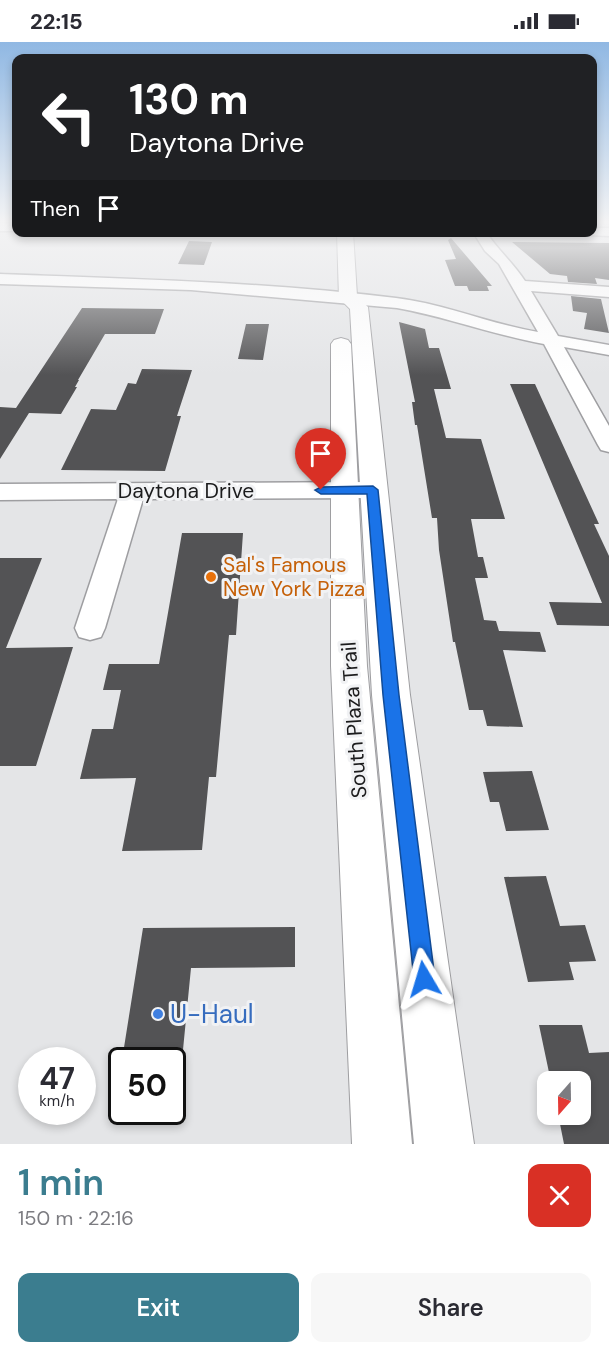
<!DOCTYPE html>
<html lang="en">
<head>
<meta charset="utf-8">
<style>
	:root { --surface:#fff; --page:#f7f7f7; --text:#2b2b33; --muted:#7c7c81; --accent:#3b7d8f }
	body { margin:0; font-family:"DM Sans",sans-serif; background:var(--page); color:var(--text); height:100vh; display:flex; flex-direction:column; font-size:22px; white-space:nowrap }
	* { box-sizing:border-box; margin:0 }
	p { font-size:20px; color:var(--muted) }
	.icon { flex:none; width:33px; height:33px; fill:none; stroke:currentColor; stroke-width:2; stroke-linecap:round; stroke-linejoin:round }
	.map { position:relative; height:1102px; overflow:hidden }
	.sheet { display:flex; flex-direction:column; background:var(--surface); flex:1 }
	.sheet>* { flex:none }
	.guide { position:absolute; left:12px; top:12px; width:585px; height:183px; border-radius:12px; box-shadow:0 3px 9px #0003; background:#202124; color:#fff; overflow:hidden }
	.needle { width:39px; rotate:200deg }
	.buttons { position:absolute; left:537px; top:1029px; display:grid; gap:12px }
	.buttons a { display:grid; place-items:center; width:54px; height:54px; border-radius:12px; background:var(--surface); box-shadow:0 3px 9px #0003; font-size:30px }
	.speed { position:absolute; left:18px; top:1005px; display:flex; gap:12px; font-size:30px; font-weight:700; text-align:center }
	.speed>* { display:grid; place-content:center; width:78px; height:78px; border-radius:50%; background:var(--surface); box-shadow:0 3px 9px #0003; line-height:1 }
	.speed small { font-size:15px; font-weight:400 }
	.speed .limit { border:3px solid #111; border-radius:9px; background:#fff; color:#111 }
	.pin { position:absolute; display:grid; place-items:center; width:51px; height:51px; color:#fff; margin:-62px -26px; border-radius:50% 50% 50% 0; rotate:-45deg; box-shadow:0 0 6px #0007 }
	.pin .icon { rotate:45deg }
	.me { position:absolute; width:66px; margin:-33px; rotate:353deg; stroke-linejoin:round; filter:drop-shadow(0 0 4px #0008) }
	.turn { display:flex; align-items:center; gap:21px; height:126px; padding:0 18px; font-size:27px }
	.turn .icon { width:78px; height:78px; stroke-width:2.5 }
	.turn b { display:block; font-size:42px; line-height:51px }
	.then { display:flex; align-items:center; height:57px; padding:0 18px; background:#0003; gap:12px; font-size:22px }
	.round { display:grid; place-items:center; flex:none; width:63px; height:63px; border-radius:12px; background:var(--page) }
	.overview { display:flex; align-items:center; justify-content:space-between; height:102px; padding:0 18px }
	h1 { font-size:36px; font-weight:600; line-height:45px; color:var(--accent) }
	.button { display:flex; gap:12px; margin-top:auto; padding:12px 18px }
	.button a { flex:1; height:69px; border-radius:12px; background:var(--accent); color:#fff; font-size:24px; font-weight:600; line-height:69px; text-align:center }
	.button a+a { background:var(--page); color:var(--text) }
	.status { display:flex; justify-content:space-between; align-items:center; height:42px; padding:0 30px; background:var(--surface); direction:ltr }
	.status svg { height:16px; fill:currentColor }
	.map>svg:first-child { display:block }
	.building { fill:#535355 }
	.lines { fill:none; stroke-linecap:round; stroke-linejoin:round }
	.minor-casing { stroke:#9e9ea1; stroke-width:3 }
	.secondary-casing { stroke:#9e9ea1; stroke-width:2 }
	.minor { fill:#fff; fill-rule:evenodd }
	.secondary { fill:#fff; fill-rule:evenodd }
	.route { fill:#1a73e8; stroke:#114b97; stroke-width:1.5 }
	.food-dot { fill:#e8710a; stroke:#f1f2f4; stroke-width:2 }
	.shop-dot { fill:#3f7fe0; stroke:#f1f2f4; stroke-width:2 }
	.labels { text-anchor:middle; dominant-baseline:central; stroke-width:6; stroke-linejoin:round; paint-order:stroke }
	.street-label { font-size:21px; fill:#1c1c1d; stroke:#f1f2f4 }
	.food-label { font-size:21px; fill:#c56008; stroke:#f1f2f4; text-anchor:start }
	.near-shop-label { font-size:26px; fill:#366cbe; stroke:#f1f2f4; text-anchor:start }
</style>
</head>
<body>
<div class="status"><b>22:15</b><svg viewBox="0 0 49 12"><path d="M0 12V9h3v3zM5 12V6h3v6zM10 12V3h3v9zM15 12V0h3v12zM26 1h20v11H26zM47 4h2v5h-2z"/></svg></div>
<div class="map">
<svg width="609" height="1102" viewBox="0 0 609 1102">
	<rect width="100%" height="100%" fill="#e4e5e7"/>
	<!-- building -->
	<path class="building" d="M 451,196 L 492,244 L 487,244 L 489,249 L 469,249 L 467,244 L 455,244 L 445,218 L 456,217 L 448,198 Z
		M 189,199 L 212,200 L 204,223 L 178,222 Z
		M 512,200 L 609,201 L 609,238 L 595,236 L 597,242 L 568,240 L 567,234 L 550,232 Z
		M 571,254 L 601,257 L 609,291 L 584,287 L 587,271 L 573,269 Z
		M 82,266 L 164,267 L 155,292 L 105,292 L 78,338 L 79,338 L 75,345 L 77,345 L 61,372 L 29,371 L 0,417 L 0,365 L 16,366 Z
		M 399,280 L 425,287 L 429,306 L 439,306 L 451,347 L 434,347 L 446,396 L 481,397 L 505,477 L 471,477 L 478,515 L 483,515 L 488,536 L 475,536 L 484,578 L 496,579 L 499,589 L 540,590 L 546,610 L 503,608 L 523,685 L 487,684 L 483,668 L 469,668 L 455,600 L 453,600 L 439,508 L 437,476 L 432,476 L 417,383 L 415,383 L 412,360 L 415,360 Z
		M 246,282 L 269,282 L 263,318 L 238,317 Z
		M 142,327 L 192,328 L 177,374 L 181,374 L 165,429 L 61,428 L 91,367 L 116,368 L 128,341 L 136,342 Z
		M 510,342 L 535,342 L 599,482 L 594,482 L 609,514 L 609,584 L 557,583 L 549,560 L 602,561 Z
		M 182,491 L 243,491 L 236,593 L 229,593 L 216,735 L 209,735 L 202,808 L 122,809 L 136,736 L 80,737 L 92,687 L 113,687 L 121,648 L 103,648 L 109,622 L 159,622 Z
		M 0,516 L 42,516 L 6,606 L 73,605 L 36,724 L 0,724 Z
		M 532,729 L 549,788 L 506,789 L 499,760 L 490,760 L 483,730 Z
		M 546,834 L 560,884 L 585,883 L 596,919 L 569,920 L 574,938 L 528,940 L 504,835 Z
		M 295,885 L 295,925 L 191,926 L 182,1018 L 122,1018 L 143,886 Z
		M 539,983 L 582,983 L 589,1011 L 609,1010 L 609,1102 L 564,1102 L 558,1072 L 580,1072 L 580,1040 L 551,1040 Z"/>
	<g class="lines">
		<defs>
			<path id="minor" d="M 0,181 L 16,181 L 16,189 L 0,189 Z
				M 592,186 L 609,186 L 609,194 L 587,193 L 586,190 L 592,190 Z
				M 473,190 L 486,190 C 498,208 513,221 525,239 L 609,245 L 609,255 L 531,249 L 558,294 L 609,303 L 609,313 L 564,305 L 609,384 L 609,410 L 601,408 L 598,403 L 544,302 C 494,293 447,275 397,266 L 191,248 L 0,242 L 0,232 C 132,237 265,240 396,256 C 445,262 490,282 538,290 L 499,222 L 485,209 Z
				M 370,440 L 379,442 L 382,448 L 379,454 L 370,456 L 143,457 L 105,586 L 101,595 L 90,598 L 79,595 L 75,586 L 118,457 L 0,458 L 0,442 Z"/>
			<path id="secondary" d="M 337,190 L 353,190 L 357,254 L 368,265 L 410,653 L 474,1102 L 414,1102 L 372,653 L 350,267 L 339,256 Z
				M 341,296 L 348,298 L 351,302 L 367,624 L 412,1102 L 352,1102 L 331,624 L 331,302 L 334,298 Z"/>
		</defs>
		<!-- minor casing -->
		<use href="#minor" class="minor-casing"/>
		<!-- secondary casing -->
		<use href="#secondary" class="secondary-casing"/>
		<!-- minor -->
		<use href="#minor" class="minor"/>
		<!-- secondary -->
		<use href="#secondary" class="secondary"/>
	</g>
	<!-- sky -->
	<linearGradient id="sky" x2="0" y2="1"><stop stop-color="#90b8e3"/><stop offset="0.54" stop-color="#f3f3f4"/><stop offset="1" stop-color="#f3f3f4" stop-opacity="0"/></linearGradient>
	<rect width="609" height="333" fill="url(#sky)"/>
	<!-- route -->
	<path class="route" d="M 373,444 L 378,448 L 399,653 L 435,937 L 432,945 L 424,948 L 417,945 L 414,937 L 383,653 L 367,452 L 321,452 L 315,448 L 321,445 Z"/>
	<!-- markers -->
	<circle class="food-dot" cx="211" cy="535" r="6"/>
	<circle class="shop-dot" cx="158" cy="972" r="6"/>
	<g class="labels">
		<!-- street labels -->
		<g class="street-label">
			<text x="186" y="449">Daytona Drive</text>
			<text transform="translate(354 678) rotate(-94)">South Plaza Trail</text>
		</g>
		<!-- food labels -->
		<g class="food-label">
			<text x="223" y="523">Sal's Famous<tspan x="223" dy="24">New York Pizza</tspan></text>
		</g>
		<!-- near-shop labels -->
		<g class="near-shop-label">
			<text x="170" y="972">U-Haul</text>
		</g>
	</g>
</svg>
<div class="buttons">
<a><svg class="needle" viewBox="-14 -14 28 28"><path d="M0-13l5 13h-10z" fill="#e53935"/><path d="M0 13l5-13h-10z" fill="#7c7c81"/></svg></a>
</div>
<div class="speed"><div>47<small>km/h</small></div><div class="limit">50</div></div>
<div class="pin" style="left:321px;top:448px;background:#d93025"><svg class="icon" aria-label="arrive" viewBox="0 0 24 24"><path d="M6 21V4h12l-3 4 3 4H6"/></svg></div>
<svg class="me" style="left:424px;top:937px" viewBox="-20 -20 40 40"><path d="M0-17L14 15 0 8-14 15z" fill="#1a73e8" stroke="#fff" stroke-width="4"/></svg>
<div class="guide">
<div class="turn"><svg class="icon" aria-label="left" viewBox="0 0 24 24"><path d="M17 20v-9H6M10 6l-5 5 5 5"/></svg><div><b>130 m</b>Daytona Drive</div></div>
<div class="then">Then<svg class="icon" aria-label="arrive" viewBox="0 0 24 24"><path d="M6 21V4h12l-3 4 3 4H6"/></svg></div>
</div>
</div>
<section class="sheet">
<div class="overview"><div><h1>1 min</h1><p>150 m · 22:16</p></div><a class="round" style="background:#d93025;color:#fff"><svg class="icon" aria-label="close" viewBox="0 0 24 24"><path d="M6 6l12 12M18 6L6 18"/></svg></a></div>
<div class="button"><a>Exit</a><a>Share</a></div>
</section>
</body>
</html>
